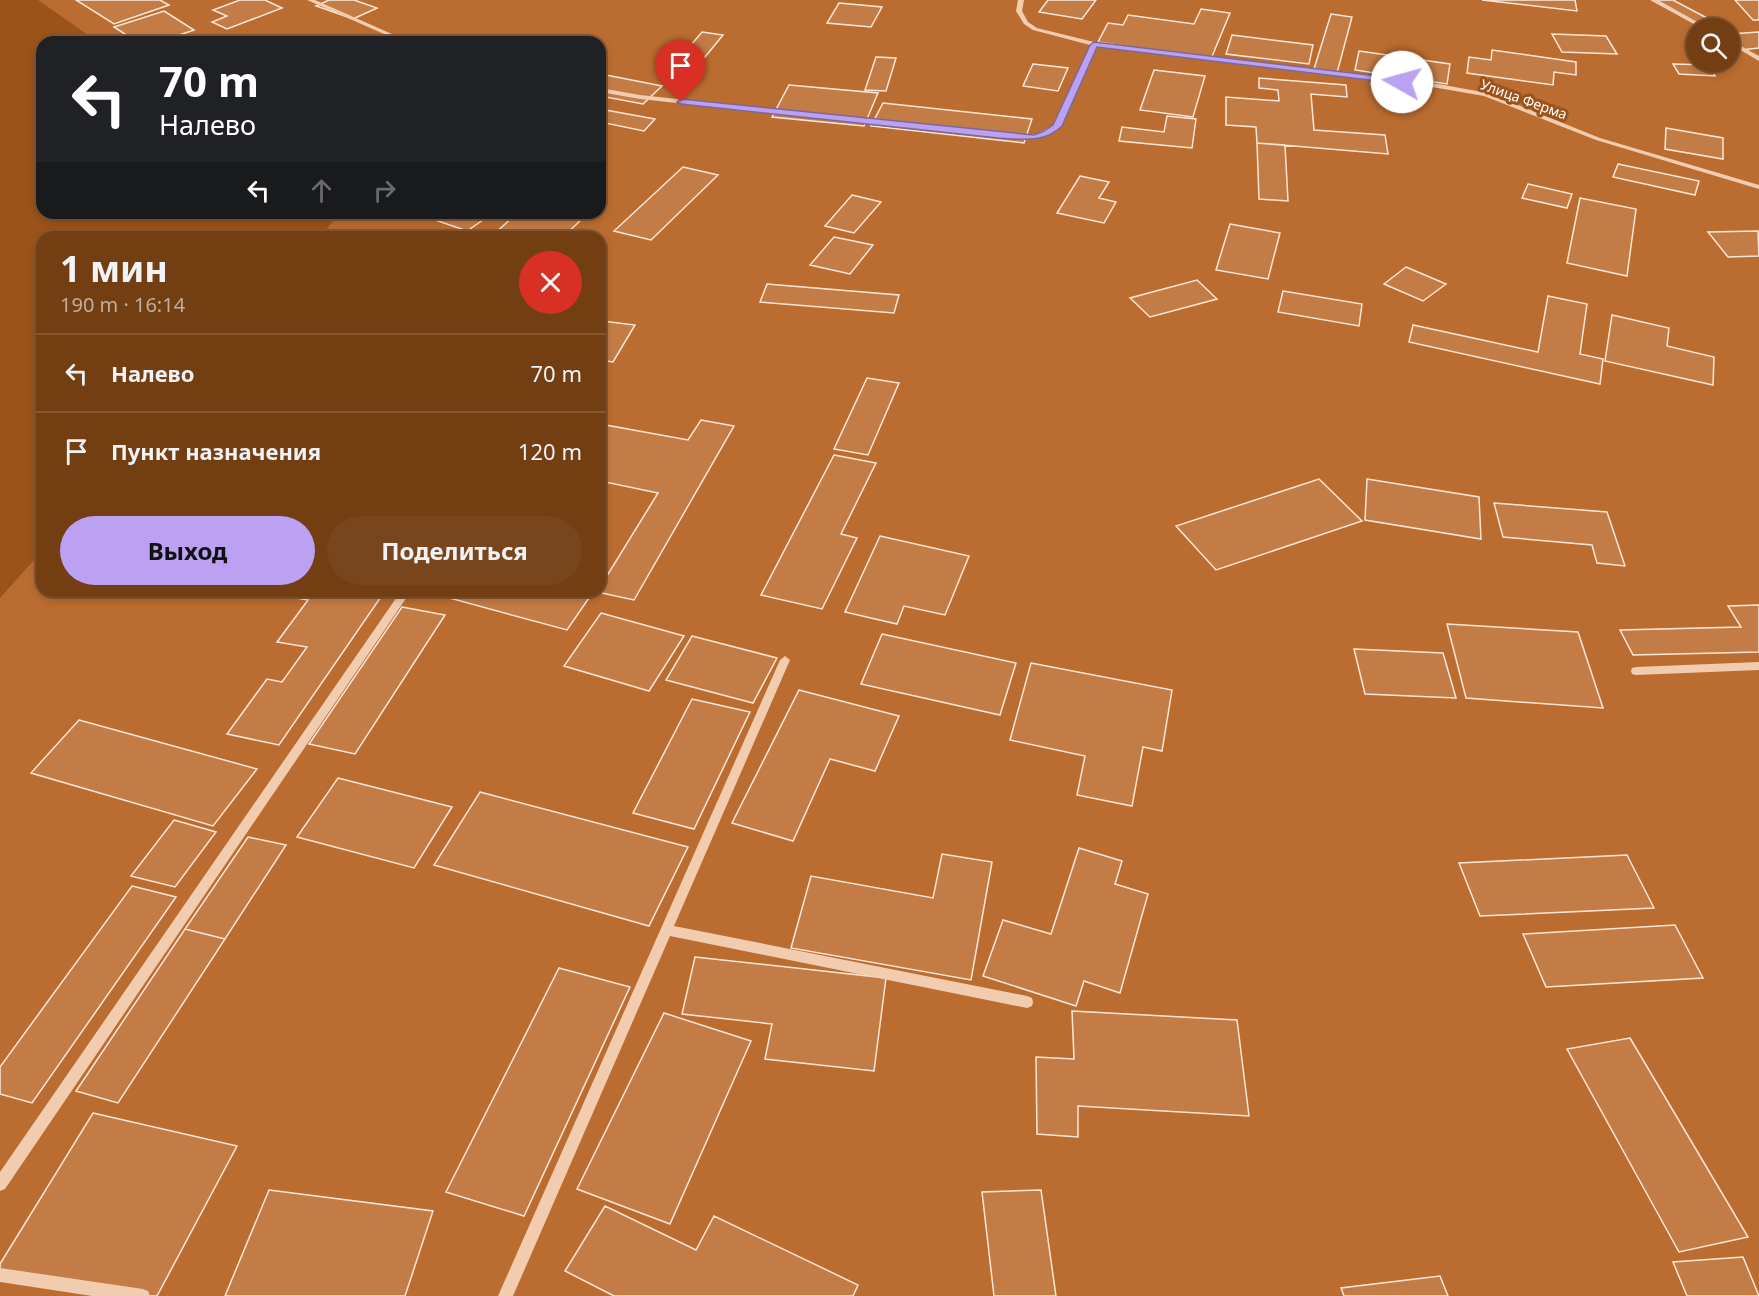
<!DOCTYPE html>
<html lang="ru">
<head>
<meta charset="utf-8">
<style>
	:root { --surface:#743e13; --page:#79451c; --text:#f1f3f6; --muted:#c2aea0; --line:#865733; --accent:#bca0f2 }
	body { margin:0; font-family:"Noto Sans",sans-serif; background:var(--page); color:var(--text); height:100vh; display:flex; flex-direction:column; font-size:22px; white-space:nowrap }
	* { box-sizing:border-box; margin:0 }
	p { font-size:20px; color:var(--muted) }
	.icon { flex:none; width:33px; height:33px; fill:none; stroke:currentColor; stroke-width:2; stroke-linecap:round; stroke-linejoin:round }
	.map { position:relative; flex:1; overflow:hidden }
	.details { position:absolute; left:36px; top:231px; width:570px; height:366px; display:flex; flex-direction:column; background:var(--surface); border-radius:18px; box-shadow:0 3px 9px #0003,0 0 0 2px var(--line) }
	.details>* { flex:none }
	.top-card { position:absolute; left:36px; top:36px; width:570px; height:183px; border-radius:18px; box-shadow:0 3px 9px #0003,0 0 0 2px var(--line); background:#202124; color:#fff; overflow:hidden }
	.fabs { position:absolute; left:1686px; top:18px; display:grid; gap:12px }
	.fabs a { display:grid; place-items:center; width:54px; height:54px; border-radius:50%; background:var(--surface); box-shadow:0 3px 9px #0003,0 0 0 2px var(--line); font-size:30px }
	.pin { position:absolute; display:grid; place-items:center; width:51px; height:51px; color:#fff; margin:-62px -26px; border-radius:50% 50% 50% 0; rotate:-45deg; box-shadow:0 0 6px #0007 }
	.pin .icon { rotate:45deg }
	.me { position:absolute; width:66px; margin:-33px; rotate:277deg; stroke-linejoin:round; filter:drop-shadow(0 0 4px #0008) }
	.turn { display:flex; align-items:center; gap:21px; height:126px; padding:0 24px; font-size:27px }
	.turn .icon { width:78px; height:78px; stroke-width:2.5 }
	.turn b { display:block; font-size:42px; line-height:51px }
	.lanes { display:flex; align-items:center; height:57px; padding:0 24px; background:#0003; justify-content:center; gap:30px; direction:ltr }
	.lanes .off { opacity:.35 }
	.round { display:grid; place-items:center; flex:none; width:63px; height:63px; border-radius:32px; background:var(--page) }
	.overview { display:flex; align-items:center; justify-content:space-between; height:102px; padding:0 24px }
	h1 { font-size:36px; font-weight:700; line-height:45px }
	.button { display:flex; gap:12px; margin-top:auto; padding:12px 24px }
	.button a { flex:1; height:69px; border-radius:36px; background:var(--accent); color:#111; font-size:24px; font-weight:700; line-height:69px; text-align:center }
	.button a+a { background:var(--page); color:var(--text) }
	ul { padding:0; list-style:none }
	li { display:flex; align-items:center; gap:18px; height:78px; padding:0 24px; border-top:2px solid var(--line) }
	li div { flex:1 }
	li b { display:block; font-size:22px }
	li em { font-style:normal }
	.map>svg:first-child { display:block }
	.green { fill:#bb6c30; fill-rule:evenodd }
	.building { fill:#c37c46; stroke:#fce7d7; stroke-width:1.5 }
	.lines { fill:none; stroke-linecap:round; stroke-linejoin:round }
	.minor { fill:#f2ccaf; fill-rule:evenodd }
	.route { fill:#bca0f2; stroke:#7a689d; stroke-width:1.5 }
	.labels { text-anchor:middle; dominant-baseline:central; stroke-width:6; stroke-linejoin:round; paint-order:stroke }
	.far-street-label { font-size:14px; fill:#fff; stroke:#9b5319 }
</style>
</head>
<body>
<div class="map">
<svg width="1759" height="1296" viewBox="0 0 1759 1296">
	<rect width="100%" height="100%" fill="#9b5319"/>
	<!-- green -->
	<path class="green" d="M 38,0 L 1759,0 L 1759,1296 L 0,1296 L 0,598 L 42,551 L 42,591 L 600,591 L 600,237 L 320,237 L 340,213 L 600,213 L 600,42 L 98,42 ZM 1696,28 L 1730,28 L 1730,62 L 1696,62 Z"/>
	<!-- building -->
	<path class="building" d="M 76,0 L 160,0 L 169,5 L 114,24 Z
		M 240,0 L 265,0 L 282,8 L 227,29 L 212,22 L 227,16 L 213,10 Z
		M 329,0 L 354,0 L 377,8 L 353,19 L 316,6 Z
		M 1048,0 L 1096,0 L 1082,19 L 1039,12 Z
		M 1482,0 L 1575,0 L 1577,11 Z
		M 1652,0 L 1673,0 L 1724,27 L 1705,28 Z
		M 1735,0 L 1759,0 L 1759,20 L 1753,20 Z
		M 839,3 L 882,7 L 871,27 L 827,23 Z
		M 1201,9 L 1230,13 L 1211,59 L 1098,42 L 1108,23 L 1123,25 L 1128,15 L 1194,24 Z
		M 164,11 L 194,30 L 159,42 L 137,42 L 114,27 Z
		M 1331,14 L 1352,17 L 1337,73 L 1314,69 Z
		M 702,32 L 723,35 L 701,62 L 679,59 Z
		M 1759,32 L 1759,48 L 1741,50 L 1730,41 L 1730,34 Z
		M 1552,34 L 1606,36 L 1617,54 L 1562,52 Z
		M 1232,35 L 1313,45 L 1309,64 L 1226,54 Z
		M 1492,50 L 1576,62 L 1576,75 L 1554,72 L 1553,85 L 1467,73 L 1469,57 L 1491,60 Z
		M 1359,51 L 1450,64 L 1447,84 L 1355,70 Z
		M 876,57 L 896,58 L 886,91 L 865,90 Z
		M 1033,64 L 1068,68 L 1058,91 L 1023,86 Z
		M 1673,64 L 1709,65 L 1715,76 L 1679,74 Z
		M 1154,70 L 1205,76 L 1193,117 L 1140,110 Z
		M 606,75 L 662,86 L 643,104 L 600,96 L 600,81 Z
		M 1259,78 L 1346,85 L 1347,97 L 1311,94 L 1314,130 L 1385,135 L 1388,154 L 1257,143 L 1256,127 L 1226,125 L 1226,97 L 1279,101 L 1278,90 L 1259,88 Z
		M 789,85 L 878,93 L 864,126 L 772,117 Z
		M 883,103 L 1032,119 L 1024,143 L 871,126 Z
		M 600,109 L 655,119 L 644,131 L 600,122 Z
		M 1167,116 L 1196,119 L 1192,148 L 1119,141 L 1122,127 L 1164,132 Z
		M 1666,128 L 1723,138 L 1723,159 L 1665,149 Z
		M 1257,143 L 1285,145 L 1288,201 L 1259,199 Z
		M 1618,164 L 1699,181 L 1695,195 L 1613,177 Z
		M 683,167 L 718,175 L 651,240 L 614,231 Z
		M 1080,176 L 1109,182 L 1099,198 L 1116,202 L 1104,223 L 1057,213 Z
		M 1528,184 L 1572,194 L 1567,208 L 1522,198 Z
		M 852,195 L 881,202 L 854,233 L 825,226 Z
		M 1580,198 L 1636,209 L 1627,276 L 1567,263 Z
		M 415,213 L 493,213 L 467,231 Z
		M 517,213 L 547,213 L 580,221 L 563,237 L 491,237 Z
		M 1230,224 L 1280,233 L 1268,279 L 1216,270 Z
		M 1758,231 L 1759,256 L 1728,257 L 1708,232 Z
		M 834,237 L 873,245 L 850,274 L 810,265 Z
		M 1406,267 L 1446,284 L 1423,301 L 1384,284 Z
		M 1197,280 L 1217,299 L 1150,317 L 1130,298 Z
		M 767,284 L 899,295 L 894,313 L 760,302 Z
		M 1283,291 L 1362,304 L 1359,326 L 1278,312 Z
		M 1548,296 L 1587,304 L 1580,354 L 1603,359 L 1600,384 L 1409,342 L 1413,325 L 1538,352 Z
		M 1612,315 L 1669,328 L 1667,346 L 1714,357 L 1713,385 L 1605,361 Z
		M 602,321 L 635,325 L 613,362 L 600,360 L 600,324 Z
		M 867,378 L 899,383 L 868,455 L 834,449 Z
		M 701,420 L 734,426 L 634,600 L 597,592 L 658,493 L 600,481 L 600,424 L 688,440 Z
		M 834,455 L 876,463 L 841,534 L 857,538 L 822,609 L 761,595 Z
		M 1319,479 L 1362,521 L 1216,570 L 1176,526 Z
		M 1367,479 L 1479,497 L 1481,539 L 1365,520 Z
		M 1494,503 L 1607,512 L 1625,566 L 1597,563 L 1592,545 L 1503,537 Z
		M 880,536 L 969,556 L 945,615 L 904,606 L 897,624 L 845,612 Z
		M 257,591 L 385,591 L 279,745 L 227,734 L 267,679 L 282,682 L 307,647 L 277,642 L 308,600 Z
		M 424,591 L 575,591 L 591,595 L 567,630 Z
		M 1759,605 L 1759,652 L 1633,655 L 1620,630 L 1741,627 L 1728,606 Z
		M 402,607 L 445,615 L 355,754 L 309,744 Z
		M 601,613 L 684,636 L 649,691 L 564,666 Z
		M 1447,624 L 1578,632 L 1603,708 L 1466,698 Z
		M 882,634 L 1016,663 L 1000,715 L 861,684 Z
		M 692,636 L 777,658 L 753,703 L 666,680 Z
		M 1354,649 L 1443,653 L 1456,698 L 1365,694 Z
		M 1031,663 L 1172,690 L 1162,751 L 1143,747 L 1132,806 L 1077,795 L 1085,756 L 1010,740 Z
		M 799,690 L 899,716 L 875,771 L 830,759 L 793,841 L 732,823 Z
		M 692,699 L 750,712 L 694,829 L 633,813 Z
		M 79,720 L 257,769 L 213,826 L 31,773 Z
		M 338,778 L 452,807 L 414,868 L 297,837 Z
		M 480,792 L 688,847 L 649,926 L 434,865 Z
		M 174,820 L 216,832 L 175,887 L 131,876 Z
		M 248,837 L 286,845 L 225,939 L 185,929 Z
		M 1079,848 L 1122,861 L 1115,884 L 1148,894 L 1120,993 L 1084,981 L 1076,1006 L 983,976 L 1003,920 L 1051,934 Z
		M 942,854 L 992,862 L 971,980 L 791,948 L 811,876 L 933,898 Z
		M 1627,855 L 1654,908 L 1480,916 L 1459,863 Z
		M 132,886 L 176,897 L 32,1103 L 0,1094 L 0,1067 Z
		M 1675,925 L 1703,978 L 1546,987 L 1523,934 Z
		M 185,929 L 225,939 L 118,1103 L 76,1091 Z
		M 695,957 L 886,978 L 874,1071 L 765,1059 L 772,1024 L 682,1014 Z
		M 559,968 L 630,987 L 524,1216 L 446,1192 Z
		M 1072,1011 L 1237,1020 L 1249,1116 L 1078,1106 L 1078,1137 L 1037,1134 L 1036,1057 L 1074,1059 Z
		M 664,1013 L 751,1041 L 670,1224 L 577,1189 Z
		M 1630,1038 L 1748,1237 L 1679,1252 L 1567,1049 Z
		M 93,1113 L 237,1146 L 157,1296 L 110,1296 L 0,1270 L 0,1264 Z
		M 269,1190 L 433,1211 L 405,1296 L 225,1296 Z
		M 1041,1190 L 1056,1296 L 994,1296 L 982,1192 Z
		M 605,1206 L 696,1250 L 714,1216 L 858,1285 L 853,1296 L 614,1296 L 565,1271 Z
		M 1743,1257 L 1759,1296 L 1687,1296 L 1673,1262 Z
		M 1440,1276 L 1448,1296 L 1344,1296 L 1341,1288 Z"/>
	<g class="lines">
		<!-- minor -->
		<path class="minor" d="M 307,0 L 315,0 L 410,42 L 402,42 Z
			M 1018,0 L 1024,0 L 1022,11 L 1028,22 L 1037,28 L 1094,42 L 1438,84 L 1488,93 L 1600,138 L 1759,185 L 1759,189 L 1596,140 L 1484,96 L 1438,88 L 1096,46 L 1059,127 L 1046,135 L 1036,138 L 998,138 L 640,99 L 600,92 L 600,88 L 640,95 L 998,134 L 1036,134 L 1054,125 L 1090,45 L 1033,30 L 1024,24 L 1016,11 Z
			M 1650,0 L 1658,0 L 1708,28 L 1701,28 Z
			M 1730,40 L 1759,56 L 1759,61 L 1730,44 Z
			M 401,591 L 411,591 L 5,1189 L 0,1191 L 0,1172 Z
			M 785,656 L 790,660 L 674,926 L 1027,996 L 1032,998 L 1033,1002 L 1032,1006 L 1027,1008 L 670,936 L 513,1296 L 498,1296 L 780,660 Z
			M 1759,662 L 1759,670 L 1636,675 L 1632,674 L 1631,671 L 1632,668 L 1636,667 Z
			M 0,1268 L 143,1289 L 148,1291 L 150,1296 L 92,1296 L 0,1282 Z"/>
	</g>
	<!-- route -->
	<path class="route" d="M 1094,42 L 1402,79 L 1406,82 L 1402,84 L 1097,47 L 1062,126 C 1044,144 1021,139 998,138 L 681,104 L 677,102 L 681,99 L 1034,135 L 1044,131 L 1053,125 L 1090,45 Z"/>
	<g class="labels">
		<!-- far-street labels -->
		<g class="far-street-label">
			<text transform="translate(1524 99) rotate(20)">Улица Ферма</text>
		</g>
	</g>
</svg>
<div class="fabs">
<a><svg class="icon" aria-label="search" viewBox="0 0 24 24"><circle cx="10" cy="10" r="6"/><path d="M15 15l6 6"/></svg></a>
</div>
<div class="pin" style="left:681px;top:102px;background:#d93025"><svg class="icon" aria-label="arrive" viewBox="0 0 24 24"><path d="M6 21V4h12l-3 4 3 4H6"/></svg></div>
<svg class="me" style="left:1402px;top:82px" viewBox="-20 -20 40 40"><circle r="19" fill="#fff"/><path d="M0-13L10 11 0 6-10 11z" fill="#bca0f2"/></svg>
<div class="top-card">
<div class="turn"><svg class="icon" aria-label="left" viewBox="0 0 24 24"><path d="M17 20v-9H6M10 6l-5 5 5 5"/></svg><div><b>70 m</b>Налево</div></div>
<div class="lanes"><svg class="icon" aria-label="left" viewBox="0 0 24 24"><path d="M17 20v-9H6M10 6l-5 5 5 5"/></svg><svg class="icon off" aria-label="ahead" viewBox="0 0 24 24"><path d="M12 20V5M6 11l6-6 6 6"/></svg><svg class="icon off" aria-label="right" viewBox="0 0 24 24"><path d="M7 20v-9h11M14 6l5 5-5 5"/></svg></div>
</div>
<section class="details">
<div class="overview"><div><h1>1 мин</h1><p>190 m · 16:14</p></div><a class="round" style="background:#d93025;color:#fff"><svg class="icon" aria-label="close" viewBox="0 0 24 24"><path d="M6 6l12 12M18 6L6 18"/></svg></a></div>
<ul>
<li><svg class="icon" aria-label="left" viewBox="0 0 24 24"><path d="M17 20v-9H6M10 6l-5 5 5 5"/></svg><div><b>Налево</b></div><em>70 m</em></li>
<li><svg class="icon" aria-label="arrive" viewBox="0 0 24 24"><path d="M6 21V4h12l-3 4 3 4H6"/></svg><div><b>Пункт назначения</b></div><em>120 m</em></li>
</ul>
<div class="button"><a>Выход</a><a>Поделиться</a></div>
</section>
</div>
</body>
</html>
